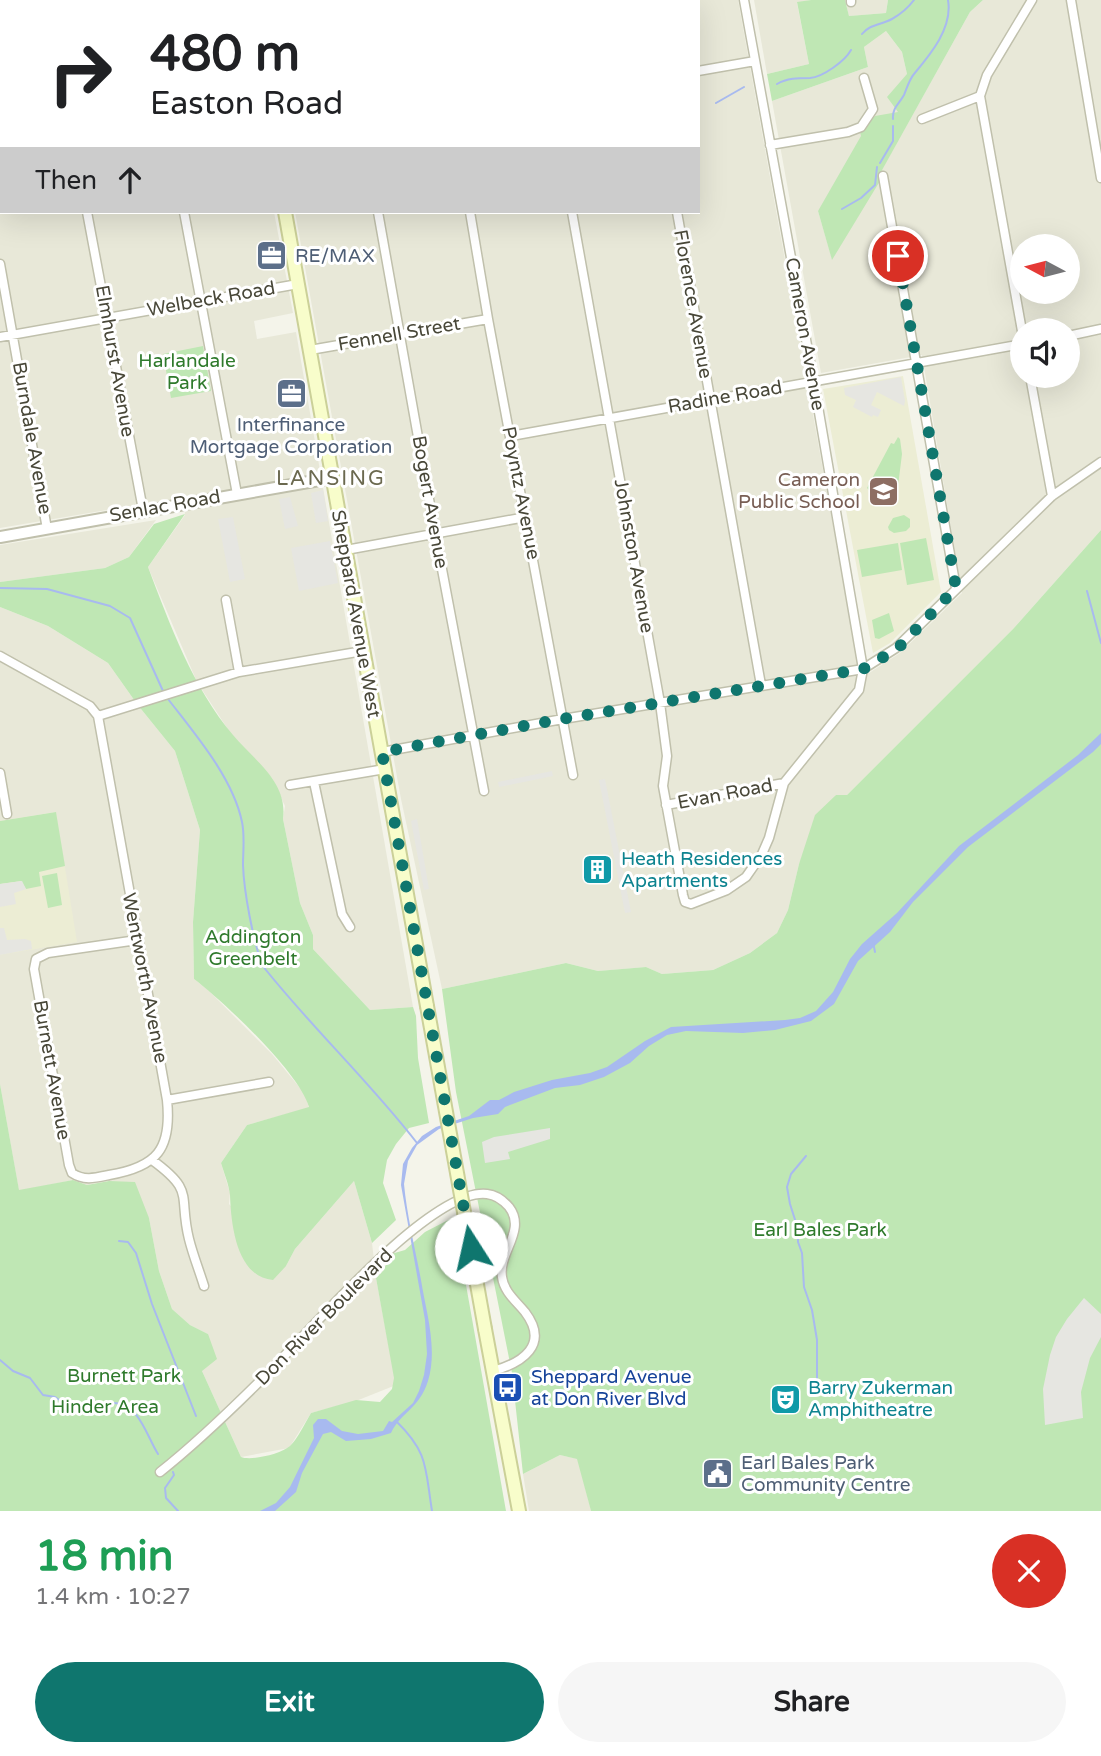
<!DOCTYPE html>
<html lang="en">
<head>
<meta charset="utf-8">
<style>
	:root { --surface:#fff; --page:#f6f6f6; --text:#202124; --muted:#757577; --accent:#0f766e }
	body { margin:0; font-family:"Varela Round",sans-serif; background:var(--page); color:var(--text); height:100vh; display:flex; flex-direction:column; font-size:26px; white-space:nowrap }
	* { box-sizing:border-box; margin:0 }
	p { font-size:23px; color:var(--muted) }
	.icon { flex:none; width:38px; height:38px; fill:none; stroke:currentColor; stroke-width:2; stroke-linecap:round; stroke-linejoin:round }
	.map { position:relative; height:1511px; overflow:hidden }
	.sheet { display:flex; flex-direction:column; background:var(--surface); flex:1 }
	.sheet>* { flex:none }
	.hud { position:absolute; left:0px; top:0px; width:700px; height:214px; box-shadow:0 7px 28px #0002; background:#fff; color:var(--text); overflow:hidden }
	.needle { width:46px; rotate:277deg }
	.fabs { position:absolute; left:1010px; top:234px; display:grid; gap:14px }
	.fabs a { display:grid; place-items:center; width:70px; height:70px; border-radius:50%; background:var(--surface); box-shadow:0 7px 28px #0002; font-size:35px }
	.pin { position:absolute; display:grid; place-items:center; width:60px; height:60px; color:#fff; margin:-30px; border:4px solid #fff; border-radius:50%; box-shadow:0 2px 7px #0007 }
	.me { position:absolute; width:77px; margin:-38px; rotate:350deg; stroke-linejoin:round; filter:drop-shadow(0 0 5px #0008) }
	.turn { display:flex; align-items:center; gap:24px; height:147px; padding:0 35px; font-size:32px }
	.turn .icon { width:91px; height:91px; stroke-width:2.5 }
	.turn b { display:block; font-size:49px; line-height:60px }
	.then { display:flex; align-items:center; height:66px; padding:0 35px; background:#0003; gap:14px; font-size:26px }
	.round { display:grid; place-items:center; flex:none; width:74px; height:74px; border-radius:37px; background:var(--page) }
	.head { display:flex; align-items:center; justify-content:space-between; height:119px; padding:0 35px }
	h1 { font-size:42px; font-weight:700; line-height:52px; color:#1e9e55 }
	.cta { display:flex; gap:14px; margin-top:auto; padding:14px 35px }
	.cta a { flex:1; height:80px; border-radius:42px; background:var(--accent); color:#fff; font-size:28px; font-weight:700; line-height:80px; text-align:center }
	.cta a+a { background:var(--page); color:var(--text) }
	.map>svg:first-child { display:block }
	.residential { fill:#e8e8d8; fill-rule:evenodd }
	.education { fill:#ecedd4 }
	.green { fill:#bfe7b4 }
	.parking { fill:#e6e6e1 }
	.water { fill:#a8baef }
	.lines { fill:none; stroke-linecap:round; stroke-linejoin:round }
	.stream { stroke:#a8baef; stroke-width:2 }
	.minor-casing { stroke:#c0c0ac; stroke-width:11 }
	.tertiary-casing { stroke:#c0c0ac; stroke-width:14 }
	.secondary-casing { stroke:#cbd098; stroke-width:16 }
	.minor { stroke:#fff; stroke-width:8 }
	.tertiary { stroke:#fff; stroke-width:10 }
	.secondary { stroke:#f8fdcb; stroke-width:12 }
	.secondary-bridge-casing { stroke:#cbd098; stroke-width:16; stroke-linecap:butt }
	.secondary-bridge { stroke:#f8fdcb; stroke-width:12 }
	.route { stroke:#0f766e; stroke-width:12; stroke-dasharray:0 21.6 }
	.labels { text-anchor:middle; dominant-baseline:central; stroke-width:6; stroke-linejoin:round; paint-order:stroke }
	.service-label { font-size:19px; fill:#4e5e75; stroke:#fff; text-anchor:start }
	.street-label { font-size:19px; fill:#484738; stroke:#fff }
	.park-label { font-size:19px; fill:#2f7a2c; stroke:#fff }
	.education-label { font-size:19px; fill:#785e54; stroke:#fff; text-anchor:end }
	.culture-label { font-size:19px; fill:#0d838f; stroke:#fff; text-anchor:start }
	.transit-label { font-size:19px; fill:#164399; stroke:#fff; text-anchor:start }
	.neighbourhood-label { font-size:21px; letter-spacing:2px; fill:#6b694f; stroke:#fff }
</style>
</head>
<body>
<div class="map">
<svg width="1101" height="1511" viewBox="0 0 1101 1511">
	<rect width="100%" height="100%" fill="#f4f4ea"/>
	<!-- residential -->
	<path class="residential" d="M 0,0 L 234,0 L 235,2 L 2,2 L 2,212 L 274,212 L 293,313 L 254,321 L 257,339 L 296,332 L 413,1007 L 370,1010 L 313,949 L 313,935 L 300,903 L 283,819 L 285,806 L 272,778 L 231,734 L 197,682 L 148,567 L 185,515 L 184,497 L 0,528 Z
		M 257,0 L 738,0 L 857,658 L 869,673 L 900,653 L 962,593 L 922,355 L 821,373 L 772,101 L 868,67 L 864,47 L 886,31 L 902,52 L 907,74 L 899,112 L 864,174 L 818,211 L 832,259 L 970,12 L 983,0 L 1101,0 L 1101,530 L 1013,629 L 847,795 L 836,795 L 799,864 L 788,910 L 777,933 L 750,953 L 713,970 L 662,974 L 646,967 L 598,971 L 566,963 L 442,989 L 401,799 L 295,212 L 698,212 L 698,2 ZM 1022,247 L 1068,247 L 1068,292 L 1022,292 ZM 1022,331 L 1068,331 L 1068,376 L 1022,376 Z
		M 754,0 L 811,0 L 797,3 L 809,64 L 767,74 Z
		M 845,0 L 888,0 L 886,13 L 849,16 Z
		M 156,520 L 129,557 L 105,568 L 0,582 L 0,545 Z
		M 0,607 L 48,626 L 108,663 L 137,704 L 175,751 L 200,830 L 193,922 L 194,979 L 208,990 L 272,1054 L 305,1094 L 309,1108 L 247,1125 L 221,1163 L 230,1193 L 229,1204 L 286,1266 L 295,1249 L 354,1181 L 372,1243 L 376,1278 L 396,1385 L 356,1401 L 311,1413 L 289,1448 L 241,1457 L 202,1371 L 208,1334 L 190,1325 L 172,1309 L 159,1271 L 149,1218 L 109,1181 L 87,1185 L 73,1180 L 19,1191 L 0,1084 L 0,955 L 56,812 L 0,821 Z
		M 560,1455 L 578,1459 L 591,1511 L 529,1511 L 523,1474 Z"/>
	<!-- education -->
	<path class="education" d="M 903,376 L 941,592 L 890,643 L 873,653 L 823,389 Z
		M 56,812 L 77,942 L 0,955 L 0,821 Z"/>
	<!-- green -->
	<path class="green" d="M 811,0 L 845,0 L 849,16 L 886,13 L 888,0 L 983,0 L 970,12 L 881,172 L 883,176 L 832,260 L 818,211 L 861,136 L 860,132 L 875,116 L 898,112 L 887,97 L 907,74 L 902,52 L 886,31 L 864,47 L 868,67 L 772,101 L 767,74 L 809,64 L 797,2 Z
		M 203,346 L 211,391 L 171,398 L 163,354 Z
		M 898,437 L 900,439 L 902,454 L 897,494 L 884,486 L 879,490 L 872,485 L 869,490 L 867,488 L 891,443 L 894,444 Z
		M 185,514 L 148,567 C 170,625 193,688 233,735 C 255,761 288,782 283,819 L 300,903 L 313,935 L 313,949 L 370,1010 L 413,1007 L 416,1016 L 418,1058 L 429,1123 L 409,1128 L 396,1144 L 387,1160 L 383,1183 L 396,1220 L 372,1243 L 354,1181 L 295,1249 L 286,1266 L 273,1280 C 236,1277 231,1223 230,1195 C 229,1185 224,1173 221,1163 L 247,1125 L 309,1107 C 299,1072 224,1002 194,979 L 193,922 L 200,830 L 175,751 L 137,704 L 108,663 L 48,626 L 0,607 L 0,582 L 105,568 L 129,557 L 154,524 Z
		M 904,515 L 910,519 L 910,527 L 906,531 L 894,533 L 889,530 L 888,527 L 893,518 Z
		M 1101,530 L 1101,1511 L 591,1511 L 577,1459 L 560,1455 L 523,1474 L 512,1373 L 456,1092 L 442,989 L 566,963 L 598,971 L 646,967 L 662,974 L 713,970 L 750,953 L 777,933 L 788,910 L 799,864 L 815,815 L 836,795 L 847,795 L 1013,629 Z
		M 926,538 L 934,580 L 907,585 L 900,543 Z
		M 898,543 L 902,570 L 862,577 L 857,550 Z
		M 889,613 L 894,631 L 879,639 L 875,638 L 872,620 Z
		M 56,812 L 65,866 L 39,872 L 41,886 L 26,889 L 21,881 L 0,884 L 0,821 Z
		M 57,873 L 62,905 L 48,908 L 42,876 Z
		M 0,1084 L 19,1190 L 73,1180 L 87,1185 L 109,1181 L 135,1182 L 149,1218 L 159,1271 L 172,1309 L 190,1325 L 208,1334 L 217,1359 L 202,1371 L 241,1457 C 251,1461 281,1454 290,1446 C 298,1438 305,1423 311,1413 L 356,1400 L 380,1402 L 392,1389 L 394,1378 L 376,1278 L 383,1271 L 391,1254 L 405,1250 L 425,1232 L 454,1217 L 506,1511 L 0,1511 Z"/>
	<!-- parking -->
	<path class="parking" d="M 901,377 L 905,401 L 904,406 L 877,392 L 871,405 L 881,410 L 878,417 L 873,415 L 872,417 L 853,407 L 856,400 L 845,395 L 844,388 Z
		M 323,490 L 328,521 L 316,523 L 311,493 Z
		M 290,497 L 298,526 L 285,529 L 279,499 Z
		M 233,517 L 245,579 L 230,582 L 218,519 Z
		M 330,541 L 338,583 L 299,591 L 291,548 Z
		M 552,771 L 553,776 L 499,787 L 498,782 Z
		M 605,779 L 631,912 L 625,913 L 599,780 Z
		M 417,819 L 429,889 L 424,890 L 411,821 Z
		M 22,881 L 26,889 L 14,893 L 16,904 L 0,907 L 0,884 Z
		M 4,928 L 7,940 L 25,939 L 31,941 L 32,949 L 0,955 L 0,928 Z
		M 550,1128 L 550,1139 L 508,1152 L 510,1159 L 485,1163 L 482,1142 L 494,1137 Z
		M 1084,1298 L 1101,1314 L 1101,1337 L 1090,1358 L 1081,1392 L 1083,1418 L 1045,1425 L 1043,1389 L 1050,1355 L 1056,1337 L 1067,1319 Z"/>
	<!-- water -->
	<path class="water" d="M 1101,733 L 1101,744 L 1093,752 L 968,847 L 913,902 L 890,932 L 858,961 L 834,1004 L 811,1021 L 775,1030 L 743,1033 L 686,1031 L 667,1035 L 649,1046 L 630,1063 L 604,1077 L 580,1085 L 555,1088 L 505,1107 L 498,1114 L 473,1118 L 439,1129 L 417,1145 L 408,1161 L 404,1184 C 407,1216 415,1248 421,1280 C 426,1312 438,1348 428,1381 C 419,1409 401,1412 391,1433 L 371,1439 L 346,1441 L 331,1432 L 323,1434 L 302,1473 L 296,1492 L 275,1511 L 260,1511 L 276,1503 L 290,1487 L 314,1438 L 313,1425 L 318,1419 L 326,1419 L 342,1431 L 358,1434 L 383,1431 L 389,1421 L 392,1422 L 413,1403 L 419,1391 L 424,1375 L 427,1354 L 425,1320 L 401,1185 L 403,1164 L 412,1148 L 422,1136 L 436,1127 L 469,1116 L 490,1100 L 499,1100 L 514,1092 L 552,1080 L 590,1073 L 607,1067 L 645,1041 L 671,1027 L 785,1020 L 800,1018 L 816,1011 L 833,992 L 850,959 L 862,944 L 897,913 L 959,846 L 1078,755 Z"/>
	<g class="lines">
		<!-- stream -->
		<path class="stream" d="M 862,34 C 870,24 881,25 892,19 C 901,14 908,8 914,0
			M 777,84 C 787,78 798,78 810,78 C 823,77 845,61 851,50
			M 716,103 L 744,87
			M 893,119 C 892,108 899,104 904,95 C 907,88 909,80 914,74 C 930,55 953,28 948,0
			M 880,163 L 893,141 L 893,126
			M 842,209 L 861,198 L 875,185 L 877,167
			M 0,588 L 47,589 L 110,606 L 130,618 L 163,691
			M 1087,591 L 1101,643
			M 168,699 C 195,734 233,778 242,822 C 245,836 243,851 243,865 C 244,893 253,939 262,965 C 311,1027 369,1081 417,1143
			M 873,942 L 875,952
			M 806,1156 L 791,1174 L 787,1187 L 790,1204 L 798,1229 L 798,1242 L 802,1253 L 804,1287 L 812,1310 L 817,1340 L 817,1386
			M 119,1241 L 128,1242 L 136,1253 L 152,1304 L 196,1416
			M 0,1360 L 13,1371 L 30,1378 L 43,1395 L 55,1397 L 71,1408 C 85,1410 100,1403 114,1403 C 139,1403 147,1437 158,1454
			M 396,1421 C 429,1453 425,1468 432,1511
			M 173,1472 L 174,1475 L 165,1488 L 166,1498 L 178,1511"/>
		<defs>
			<path id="minor" d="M 48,0 L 48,2
				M 147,0 L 147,2
				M 341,0 L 341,2
				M 433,0 L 433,2
				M 533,0 L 533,2
				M 639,0 L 640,2
				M 851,0 L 851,2
				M 1071,0 L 1101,178
				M 698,71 L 755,61
				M 980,96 L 1022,331
				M 922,119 L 980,96 L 987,75 L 1032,0
				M 0,124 L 2,123
				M 770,145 L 848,132 L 861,127 L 873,109 L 864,78
				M 883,176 L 956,588
				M 87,212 L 143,510
				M 184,212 L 237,494
				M 378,212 L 434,527 L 484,791
				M 470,212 L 488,319 L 573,775
				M 572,212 L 660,703 L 667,756 L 663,786 L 683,895 L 685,902 L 691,904 L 727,890 L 746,877 L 762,854 L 769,838 L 784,783 L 859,690 L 863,669 L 815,389 L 744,0
				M 677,212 L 761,685
				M 0,264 L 47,529
				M 1068,336 L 1101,329
				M 0,337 L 298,284
				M 310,350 L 488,319
				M 1030,376 L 1052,496
				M 511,436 L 1022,344
				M 346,550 L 526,517
				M 226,600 L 239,672
				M 0,656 L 90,706 L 98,716
				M 98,716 L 167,1100 C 172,1149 157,1167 109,1175 C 95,1178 84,1181 72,1173 L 69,1165 L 34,969 L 36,959 L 48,953 L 137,940
				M 98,716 L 239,672 L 363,651
				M 382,752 L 563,719 L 863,669 L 896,648 L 1052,496 L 1101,462
				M 0,773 L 7,814
				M 314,782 L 342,914 L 350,927
				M 290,785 L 385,769
				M 666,805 L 784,783
				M 167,1100 L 269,1082
				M 152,1160 C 196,1192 178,1195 189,1239 C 193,1255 199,1270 204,1286
				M 160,1472 C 198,1442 234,1407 269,1372 C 308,1333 432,1187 487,1194 C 496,1195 503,1200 509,1207 C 527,1230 498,1253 502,1277 C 504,1292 516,1301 525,1312 C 550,1345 522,1363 493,1371"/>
			<path id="tertiary" d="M 0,537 L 331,478"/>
			<path id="secondary" d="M 247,0 L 247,2
				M 285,212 L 427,1006
				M 485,1329 L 519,1511"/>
		</defs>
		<!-- minor casing -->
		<use href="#minor" class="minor-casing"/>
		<!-- tertiary casing -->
		<use href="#tertiary" class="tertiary-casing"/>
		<!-- secondary casing -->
		<use href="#secondary" class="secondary-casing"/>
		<!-- minor -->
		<use href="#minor" class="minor"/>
		<!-- tertiary -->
		<use href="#tertiary" class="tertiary"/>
		<!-- secondary -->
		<use href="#secondary" class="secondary"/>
		<defs>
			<path id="secondary-bridge" d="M 427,1006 L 485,1329"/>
		</defs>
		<!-- secondary-bridge casing -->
		<use href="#secondary-bridge" class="secondary-bridge-casing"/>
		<!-- secondary-bridge -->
		<use href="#secondary-bridge" class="secondary-bridge"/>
	</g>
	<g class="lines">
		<!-- route -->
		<path class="route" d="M 471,1248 L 382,752 L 562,719 L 863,669 L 897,649 L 956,588 L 898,256"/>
	</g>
	<!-- icons -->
	<defs>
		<symbol id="office-square" viewBox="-11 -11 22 22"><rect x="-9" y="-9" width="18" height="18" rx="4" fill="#5c6f8a" stroke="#fff"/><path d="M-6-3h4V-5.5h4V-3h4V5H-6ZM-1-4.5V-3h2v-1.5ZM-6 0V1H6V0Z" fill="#fff"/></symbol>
		<symbol id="school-square" viewBox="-11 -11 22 22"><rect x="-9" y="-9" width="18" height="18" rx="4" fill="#8d6e63" stroke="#fff"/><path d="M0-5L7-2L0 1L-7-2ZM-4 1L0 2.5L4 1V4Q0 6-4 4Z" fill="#fff"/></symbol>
		<symbol id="building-square" viewBox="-11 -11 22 22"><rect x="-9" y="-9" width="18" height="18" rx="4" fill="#0f9aa8" stroke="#fff"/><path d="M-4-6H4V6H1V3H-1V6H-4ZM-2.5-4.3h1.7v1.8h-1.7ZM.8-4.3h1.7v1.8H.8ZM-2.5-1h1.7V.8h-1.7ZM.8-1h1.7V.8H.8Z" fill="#fff"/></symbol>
		<symbol id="bus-square" viewBox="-11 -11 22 22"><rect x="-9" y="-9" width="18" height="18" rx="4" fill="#1a4fb4" stroke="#fff"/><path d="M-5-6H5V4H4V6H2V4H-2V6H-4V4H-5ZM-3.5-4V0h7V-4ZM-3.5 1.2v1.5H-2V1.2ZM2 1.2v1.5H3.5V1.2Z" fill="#fff"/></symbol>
		<symbol id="theatre-square" viewBox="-11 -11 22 22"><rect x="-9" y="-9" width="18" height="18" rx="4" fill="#0f9aa8" stroke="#fff"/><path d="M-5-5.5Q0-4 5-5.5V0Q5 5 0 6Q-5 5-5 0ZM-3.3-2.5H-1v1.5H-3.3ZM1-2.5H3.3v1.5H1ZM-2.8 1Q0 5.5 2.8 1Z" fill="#fff"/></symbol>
		<symbol id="civic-square" viewBox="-11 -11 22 22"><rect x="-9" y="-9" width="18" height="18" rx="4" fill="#5c6f8a" stroke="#fff"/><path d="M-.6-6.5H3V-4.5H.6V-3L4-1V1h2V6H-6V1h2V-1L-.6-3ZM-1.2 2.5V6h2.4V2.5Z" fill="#fff"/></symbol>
	</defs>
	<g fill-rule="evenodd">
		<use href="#office-square" x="254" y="238" width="35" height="35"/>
		<use href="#office-square" x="274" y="376" width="35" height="35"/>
		<use href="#school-square" x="866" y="474" width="35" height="35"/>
		<use href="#building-square" x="580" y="852" width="35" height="35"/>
		<use href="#bus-square" x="490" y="1370" width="35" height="35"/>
		<use href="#theatre-square" x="768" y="1382" width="35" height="35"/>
		<use href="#civic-square" x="700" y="1456" width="35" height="35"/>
	</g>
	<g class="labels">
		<!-- service labels -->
		<g class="service-label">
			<text x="295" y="256">RE/MAX</text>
			<text x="291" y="425" text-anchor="middle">Interfinance<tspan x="291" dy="22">Mortgage Corporation</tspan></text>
			<text x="741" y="1463">Earl Bales Park<tspan x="741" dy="22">Community Centre</tspan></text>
		</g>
		<!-- street labels -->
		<g class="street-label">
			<text transform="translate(211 299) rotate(-10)">Welbeck Road</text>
			<text transform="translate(693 304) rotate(80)">Florence Avenue</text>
			<text transform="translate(399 334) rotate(-10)">Fennell Street</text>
			<text transform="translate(805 334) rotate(80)">Cameron Avenue</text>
			<text transform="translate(115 361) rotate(80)">Elmhurst Avenue</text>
			<text transform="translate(725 397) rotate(-10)">Radine Road</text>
			<text transform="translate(32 438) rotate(80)">Burndale Avenue</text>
			<text transform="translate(521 493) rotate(79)">Poyntz Avenue</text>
			<text transform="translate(430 502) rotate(80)">Bogert Avenue</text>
			<text transform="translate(165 506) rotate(-10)">Senlac Road</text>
			<text transform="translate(634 556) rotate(80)">Johnston Avenue</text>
			<text transform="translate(356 614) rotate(80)">Sheppard Avenue West</text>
			<text transform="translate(725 794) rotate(-11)">Evan Road</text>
			<text transform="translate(145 978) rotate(79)">Wentworth Avenue</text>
			<text transform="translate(52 1070) rotate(80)">Burnett Avenue</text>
			<text transform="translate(324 1317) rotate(-45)">Don River Boulevard</text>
		</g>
		<!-- park labels -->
		<g class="park-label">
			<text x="187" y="361">Harlandale<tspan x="187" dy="22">Park</tspan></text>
			<text x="253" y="937">Addington<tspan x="253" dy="22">Greenbelt</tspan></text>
			<text x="820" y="1230">Earl Bales Park</text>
			<text x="124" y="1376">Burnett Park</text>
			<text x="105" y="1407">Hinder Area</text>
		</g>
		<!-- education labels -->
		<g class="education-label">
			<text x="860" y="480">Cameron<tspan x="860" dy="22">Public School</tspan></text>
		</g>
		<!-- culture labels -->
		<g class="culture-label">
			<text x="621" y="859">Heath Residences<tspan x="621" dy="22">Apartments</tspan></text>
			<text x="808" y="1388">Barry Zukerman<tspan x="808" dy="22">Amphitheatre</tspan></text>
		</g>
		<!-- transit labels -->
		<g class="transit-label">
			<text x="531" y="1377">Sheppard Avenue<tspan x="531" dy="22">at Don River Blvd</tspan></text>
		</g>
		<!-- neighbourhood labels -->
		<g class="neighbourhood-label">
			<text x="331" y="478">LANSING</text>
		</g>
	</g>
</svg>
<div class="fabs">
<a><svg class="needle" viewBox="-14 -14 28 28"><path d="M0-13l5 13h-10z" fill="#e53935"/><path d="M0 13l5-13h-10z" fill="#757577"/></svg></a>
<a><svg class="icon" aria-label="sound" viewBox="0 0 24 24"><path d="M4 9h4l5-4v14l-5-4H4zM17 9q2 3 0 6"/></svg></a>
</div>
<div class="pin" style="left:898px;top:256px;background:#d93025"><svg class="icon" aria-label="arrive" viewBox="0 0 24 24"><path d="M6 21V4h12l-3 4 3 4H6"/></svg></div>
<svg class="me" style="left:471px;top:1248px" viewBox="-20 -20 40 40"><circle r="19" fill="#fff"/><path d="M0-13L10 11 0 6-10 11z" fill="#0f766e"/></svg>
<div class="hud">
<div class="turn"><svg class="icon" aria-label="right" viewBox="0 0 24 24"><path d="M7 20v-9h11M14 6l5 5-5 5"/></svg><div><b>480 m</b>Easton Road</div></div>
<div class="then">Then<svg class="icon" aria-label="ahead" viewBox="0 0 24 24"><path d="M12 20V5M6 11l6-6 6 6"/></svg></div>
</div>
</div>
<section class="sheet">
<div class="head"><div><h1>18 min</h1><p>1.4 km · 10:27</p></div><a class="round" style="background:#d93025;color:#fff"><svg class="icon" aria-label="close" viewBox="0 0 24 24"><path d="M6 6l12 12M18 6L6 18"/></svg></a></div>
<div class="cta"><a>Exit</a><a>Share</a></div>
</section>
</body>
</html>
